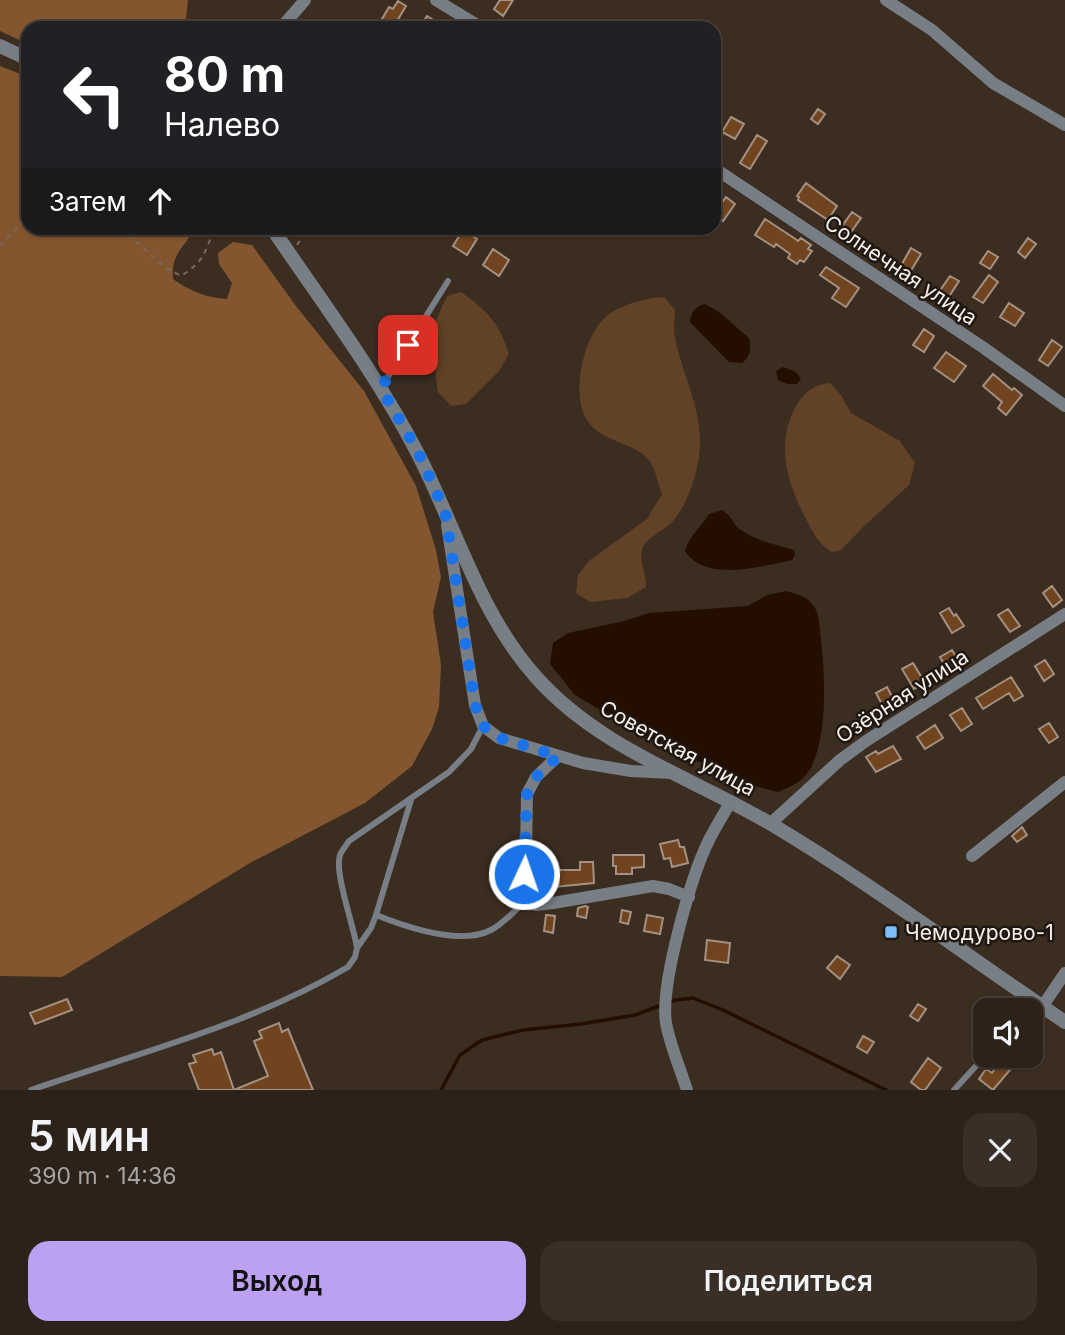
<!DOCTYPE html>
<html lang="ru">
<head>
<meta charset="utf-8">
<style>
	:root { --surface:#2d2219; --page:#392f26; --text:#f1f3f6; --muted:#a7a4a2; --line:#483f38; --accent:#bca0f2 }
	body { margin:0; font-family:Inter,sans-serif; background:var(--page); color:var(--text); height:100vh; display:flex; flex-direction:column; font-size:26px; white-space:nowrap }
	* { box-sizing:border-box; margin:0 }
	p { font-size:23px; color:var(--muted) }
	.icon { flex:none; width:38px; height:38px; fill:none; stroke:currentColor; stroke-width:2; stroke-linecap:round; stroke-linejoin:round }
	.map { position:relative; height:1090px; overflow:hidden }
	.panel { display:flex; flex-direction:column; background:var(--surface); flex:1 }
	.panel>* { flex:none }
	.guide { position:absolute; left:21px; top:21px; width:700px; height:214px; border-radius:21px; box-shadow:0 2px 5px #0004,0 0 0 2px var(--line); background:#202124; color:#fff; overflow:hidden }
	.buttons { position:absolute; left:973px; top:998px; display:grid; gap:14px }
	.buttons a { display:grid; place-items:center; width:70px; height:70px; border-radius:14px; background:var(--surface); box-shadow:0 2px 5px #0004,0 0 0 2px var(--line); font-size:35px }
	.pin { position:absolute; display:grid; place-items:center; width:60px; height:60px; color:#fff; margin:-30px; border-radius:14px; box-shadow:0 4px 10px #0006 }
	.me { position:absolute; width:77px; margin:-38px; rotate:3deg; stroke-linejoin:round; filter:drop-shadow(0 0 5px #0008) }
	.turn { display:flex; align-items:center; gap:24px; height:147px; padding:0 28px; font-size:32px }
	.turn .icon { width:91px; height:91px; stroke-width:2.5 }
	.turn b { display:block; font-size:49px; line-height:60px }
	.then { display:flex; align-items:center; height:66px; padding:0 28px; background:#0003; gap:14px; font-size:26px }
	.round { display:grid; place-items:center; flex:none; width:74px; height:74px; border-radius:21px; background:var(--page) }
	.headline { display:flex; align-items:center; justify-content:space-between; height:119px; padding:0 28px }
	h1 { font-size:42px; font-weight:600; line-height:52px }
	.action { display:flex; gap:14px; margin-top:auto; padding:14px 28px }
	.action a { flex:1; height:80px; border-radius:21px; background:var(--accent); color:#111; font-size:28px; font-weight:600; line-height:80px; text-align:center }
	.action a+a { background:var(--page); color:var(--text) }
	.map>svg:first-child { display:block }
	.green { fill:#624227 }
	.forest { fill:#835630 }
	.water { fill:#240e00 }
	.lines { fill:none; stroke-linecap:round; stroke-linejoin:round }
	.stream { stroke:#240e00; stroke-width:3.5 }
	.building { fill:#70441e; stroke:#a49183; stroke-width:2 }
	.path { stroke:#77695e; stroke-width:2; stroke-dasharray:5 5; stroke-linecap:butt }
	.service { stroke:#777e85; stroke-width:6 }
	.minor { stroke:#777e85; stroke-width:12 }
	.tertiary { stroke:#777e85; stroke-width:14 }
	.route { stroke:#1a73e8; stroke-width:12; stroke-dasharray:0 21.6 }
	.poi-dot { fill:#7cbef9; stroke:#1e1712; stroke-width:2.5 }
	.labels { text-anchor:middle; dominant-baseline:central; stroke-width:5; stroke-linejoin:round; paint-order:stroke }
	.street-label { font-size:21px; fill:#f9eee7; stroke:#1e1712 }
	.poi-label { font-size:21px; fill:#f9eee7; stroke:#1e1712; text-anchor:start }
</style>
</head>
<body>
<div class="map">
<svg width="1065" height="1090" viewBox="0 0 1065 1090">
	<rect width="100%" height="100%" fill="#3c2d21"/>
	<!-- green -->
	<path class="green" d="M 461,292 C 487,311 499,322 509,354 L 499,371 L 466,404 L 451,406 L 438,392 L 430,334 L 447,296 Z
		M 664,297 L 675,310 C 675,318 673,328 675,337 C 683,380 705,411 699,457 C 695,480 688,503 673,521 C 664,532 646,536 642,550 C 639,562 647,575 646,587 L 627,598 L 590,602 L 576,593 L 578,575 L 590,560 L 647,519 L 662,494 C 658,484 655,467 648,459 C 633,442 603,442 589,423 C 568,396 584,329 612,312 C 628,303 646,298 664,297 Z
		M 830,383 L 841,395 L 851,413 L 900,441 L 915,463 L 909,485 L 863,527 L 841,550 L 832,552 C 818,544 814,534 806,519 C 787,483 775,444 796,406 C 805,392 814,384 830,383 Z"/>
	<!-- forest -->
	<path class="forest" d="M 0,0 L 188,0 L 185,28 L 28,28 L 28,44 L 0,31 Z
		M 0,66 L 28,77 L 28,228 L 194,228 C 185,249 171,251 173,279 C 189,291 208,298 227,299 L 232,283 L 219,264 L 218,253 L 233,242 L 252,245 L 296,306 L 364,391 L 416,486 L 436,550 L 441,577 L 433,612 L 441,665 L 439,707 L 432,729 L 412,766 L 365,803 L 250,863 L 62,977 L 0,976 Z"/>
	<!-- water -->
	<path class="water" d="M 705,304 L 719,312 L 749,338 C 751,349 751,356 742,363 L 729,362 L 690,322 C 690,314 696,305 705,304 Z
		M 783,367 L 796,372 L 801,379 L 797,384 L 788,384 L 778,380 L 776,371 Z
		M 722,510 C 734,518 732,524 741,530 C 757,541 776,545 794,550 L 795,555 L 792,560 C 762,566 705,583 685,551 C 688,537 702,526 709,514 Z
		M 786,591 C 798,594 810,597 816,610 C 819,616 819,625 820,631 C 825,670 829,737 809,771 C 802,782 790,787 778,792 L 754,786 L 681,754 L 634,730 L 575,695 L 550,664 L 553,643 L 568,633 L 624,621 L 649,613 L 748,606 L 767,595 Z"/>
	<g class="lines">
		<!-- stream -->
		<path class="stream" d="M 441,1090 L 460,1055 L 482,1040 L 523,1030 L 581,1024 L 635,1015 L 675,1000 L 693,998 L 723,1010 L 886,1090"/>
	</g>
	<!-- building -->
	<path class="building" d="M 500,0 L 513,0 L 503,16 L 494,9 Z
		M 398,1 L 406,6 L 394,26 L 382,19 L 389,7 L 393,9 Z
		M 427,16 L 446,28 L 419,28 Z
		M 818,109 L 825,114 L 818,124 L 811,119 Z
		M 731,117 L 744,124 L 735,139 L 722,132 Z
		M 757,135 L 767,141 L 750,169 L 740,163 Z
		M 806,183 L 837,206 L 828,220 L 798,200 L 799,197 L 797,196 Z
		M 726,197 L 735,204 L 723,221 L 714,214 Z
		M 852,212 L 861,218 L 849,235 L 840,229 Z
		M 765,219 L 794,238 L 798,241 L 801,238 L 811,245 L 808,249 L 812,251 L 804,262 L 800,260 L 797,264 L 788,258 L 790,254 L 776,244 L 774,247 L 755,235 Z
		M 463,230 L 477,239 L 467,255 L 453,246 Z
		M 1028,238 L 1036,244 L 1025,258 L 1018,252 Z
		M 911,248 L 921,254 L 909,274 L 899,269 Z
		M 493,249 L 509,260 L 499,276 L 483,265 Z
		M 988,251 L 998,257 L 990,269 L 980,263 Z
		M 826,267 L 859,288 L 846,307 L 832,298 L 839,288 L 820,275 Z
		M 989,275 L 998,282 L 983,303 L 973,297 Z
		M 950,276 L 959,281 L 948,298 L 939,292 Z
		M 1009,303 L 1024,313 L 1015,326 L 1000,317 Z
		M 924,329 L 934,336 L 924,352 L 913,345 Z
		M 1052,340 L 1062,347 L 1048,366 L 1039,360 Z
		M 946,352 L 966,366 L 954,382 L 934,368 Z
		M 993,374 L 1012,390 L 1014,388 L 1022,395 L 1006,415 L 998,408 L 1002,402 L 983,386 Z
		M 1052,586 L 1062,600 L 1053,607 L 1043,593 Z
		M 949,608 L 954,616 L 956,614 L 964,626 L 952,633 L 940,613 Z
		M 1008,609 L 1020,626 L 1010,632 L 998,615 Z
		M 952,650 L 961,664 L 949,672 L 940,657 Z
		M 1045,660 L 1054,674 L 1044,681 L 1035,666 Z
		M 913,663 L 925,683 L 914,689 L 902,669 Z
		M 1011,677 L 1023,696 L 1014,701 L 1009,693 L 983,709 L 976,698 Z
		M 887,687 L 897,706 L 886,712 L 876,693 Z
		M 962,708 L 972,724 L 961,731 L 950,715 Z
		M 1049,723 L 1058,737 L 1049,743 L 1039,729 Z
		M 935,725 L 943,738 L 925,749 L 917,737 Z
		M 893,746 L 901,759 L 876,772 L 866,757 L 876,751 L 878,754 Z
		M 1022,827 L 1027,835 L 1017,842 L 1012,836 Z
		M 678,840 L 680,847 L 684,847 L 688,863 L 672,867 L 670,858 L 664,859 L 660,844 Z
		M 613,855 L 644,855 L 644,867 L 632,868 L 632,874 L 616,874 L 616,866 L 613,866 Z
		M 580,862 L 593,862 L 594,883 L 554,887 L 554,870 L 580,870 Z
		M 585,906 L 588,907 L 586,918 L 577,916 L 578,908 Z
		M 622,910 L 631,912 L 628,924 L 620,922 Z
		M 546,915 L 555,916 L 553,933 L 544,931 Z
		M 647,915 L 663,918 L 660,934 L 644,931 Z
		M 707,940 L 730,943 L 728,963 L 705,960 Z
		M 837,956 L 850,965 L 840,979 L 827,968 Z
		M 67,999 L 72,1010 L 35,1024 L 30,1013 Z
		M 918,1004 L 926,1009 L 918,1021 L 910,1016 Z
		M 279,1023 L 282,1032 L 288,1029 L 313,1090 L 199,1090 L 189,1064 L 196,1062 L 193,1055 L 212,1049 L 214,1055 L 221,1052 L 234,1090 L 268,1076 L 254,1041 L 262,1038 L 259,1031 Z
		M 863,1036 L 874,1042 L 867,1053 L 857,1047 Z
		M 928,1058 L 941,1068 L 925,1090 L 921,1090 L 911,1082 Z
		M 1000,1062 L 1010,1070 L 993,1090 L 979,1079 L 986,1069 L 992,1073 Z"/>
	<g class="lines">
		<!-- path -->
		<path class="path" d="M 121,228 L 166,268 L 181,276 C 203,262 206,252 214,228
			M 297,245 L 308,228
			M 0,246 L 28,215"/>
		<!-- service -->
		<path class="service" d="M 381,388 L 448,281
			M 376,915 C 406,927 460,946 491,930 C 503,924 514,911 525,902
			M 357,948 L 371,928 L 376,915 L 411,800
			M 31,1090 C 138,1053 250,1025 348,967 L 355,957 L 357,948 C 354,926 334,873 340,855 C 342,850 346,846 349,841 L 449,772 L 471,749 L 483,726
			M 954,1090 L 986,1055"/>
		<!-- minor -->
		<path class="minor" d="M 436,0 L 482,28
			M 886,0 L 932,30 L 993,83 L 1065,125
			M 281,28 L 305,0
			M 714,168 L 984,348 L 1065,406
			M 447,525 L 475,705 L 483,726 L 499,738 L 583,763 L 631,771 L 672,773
			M 558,756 L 536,777 L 527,794 L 526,856 L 522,892 L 525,901 L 536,905 L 553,903 L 653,886 L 669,889 L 689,897
			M 770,824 L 840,760 L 866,741 L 1065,614
			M 972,856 L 1065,782
			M 1042,1007 L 1065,973
			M 687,1090 C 680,1068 670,1045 666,1023 C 660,985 691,876 709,840 C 715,828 723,815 730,803"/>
		<!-- tertiary -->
		<path class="tertiary" d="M 0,46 L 28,59
			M 272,228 C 321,301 376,373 417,452 C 456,527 478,612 536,677 C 599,748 691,777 771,824 C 872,884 967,956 1065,1022"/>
	</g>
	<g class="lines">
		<!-- route -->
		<path class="route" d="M 408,345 L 381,388 L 417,450 L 445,511 L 475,705 L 483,726 L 499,738 L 558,756 L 536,777 L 527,794 L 524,874"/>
	</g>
	<!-- markers -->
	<rect class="poi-dot" x="884" y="925" width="14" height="14" rx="3.5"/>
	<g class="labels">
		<!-- street labels -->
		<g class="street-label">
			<text transform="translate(901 270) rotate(34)">Солнечная улица</text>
			<text transform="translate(902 696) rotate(-33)">Озёрная улица</text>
			<text transform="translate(678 748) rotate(29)">Советская улица</text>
		</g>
		<!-- poi labels -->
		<g class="poi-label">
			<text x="905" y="932">Чемодурово-1</text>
		</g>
	</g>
</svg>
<div class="buttons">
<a><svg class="icon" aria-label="sound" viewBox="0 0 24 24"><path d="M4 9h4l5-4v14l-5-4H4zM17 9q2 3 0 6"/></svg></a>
</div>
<div class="pin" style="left:408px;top:345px;background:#d93025"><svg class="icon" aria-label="arrive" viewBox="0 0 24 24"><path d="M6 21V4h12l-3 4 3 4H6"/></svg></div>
<svg class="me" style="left:524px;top:874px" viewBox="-20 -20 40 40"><circle r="17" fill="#1a73e8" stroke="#fff" stroke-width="3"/><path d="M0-11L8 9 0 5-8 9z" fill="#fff"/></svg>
<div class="guide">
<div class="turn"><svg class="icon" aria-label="left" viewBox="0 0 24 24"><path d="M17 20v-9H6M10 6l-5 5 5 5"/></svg><div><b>80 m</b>Налево</div></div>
<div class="then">Затем<svg class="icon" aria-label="ahead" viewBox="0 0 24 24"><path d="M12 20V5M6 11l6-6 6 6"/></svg></div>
</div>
</div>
<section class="panel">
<div class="headline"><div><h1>5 мин</h1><p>390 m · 14:36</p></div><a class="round"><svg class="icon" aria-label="close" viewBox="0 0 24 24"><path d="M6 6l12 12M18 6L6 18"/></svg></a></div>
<div class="action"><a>Выход</a><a>Поделиться</a></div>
</section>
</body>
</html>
